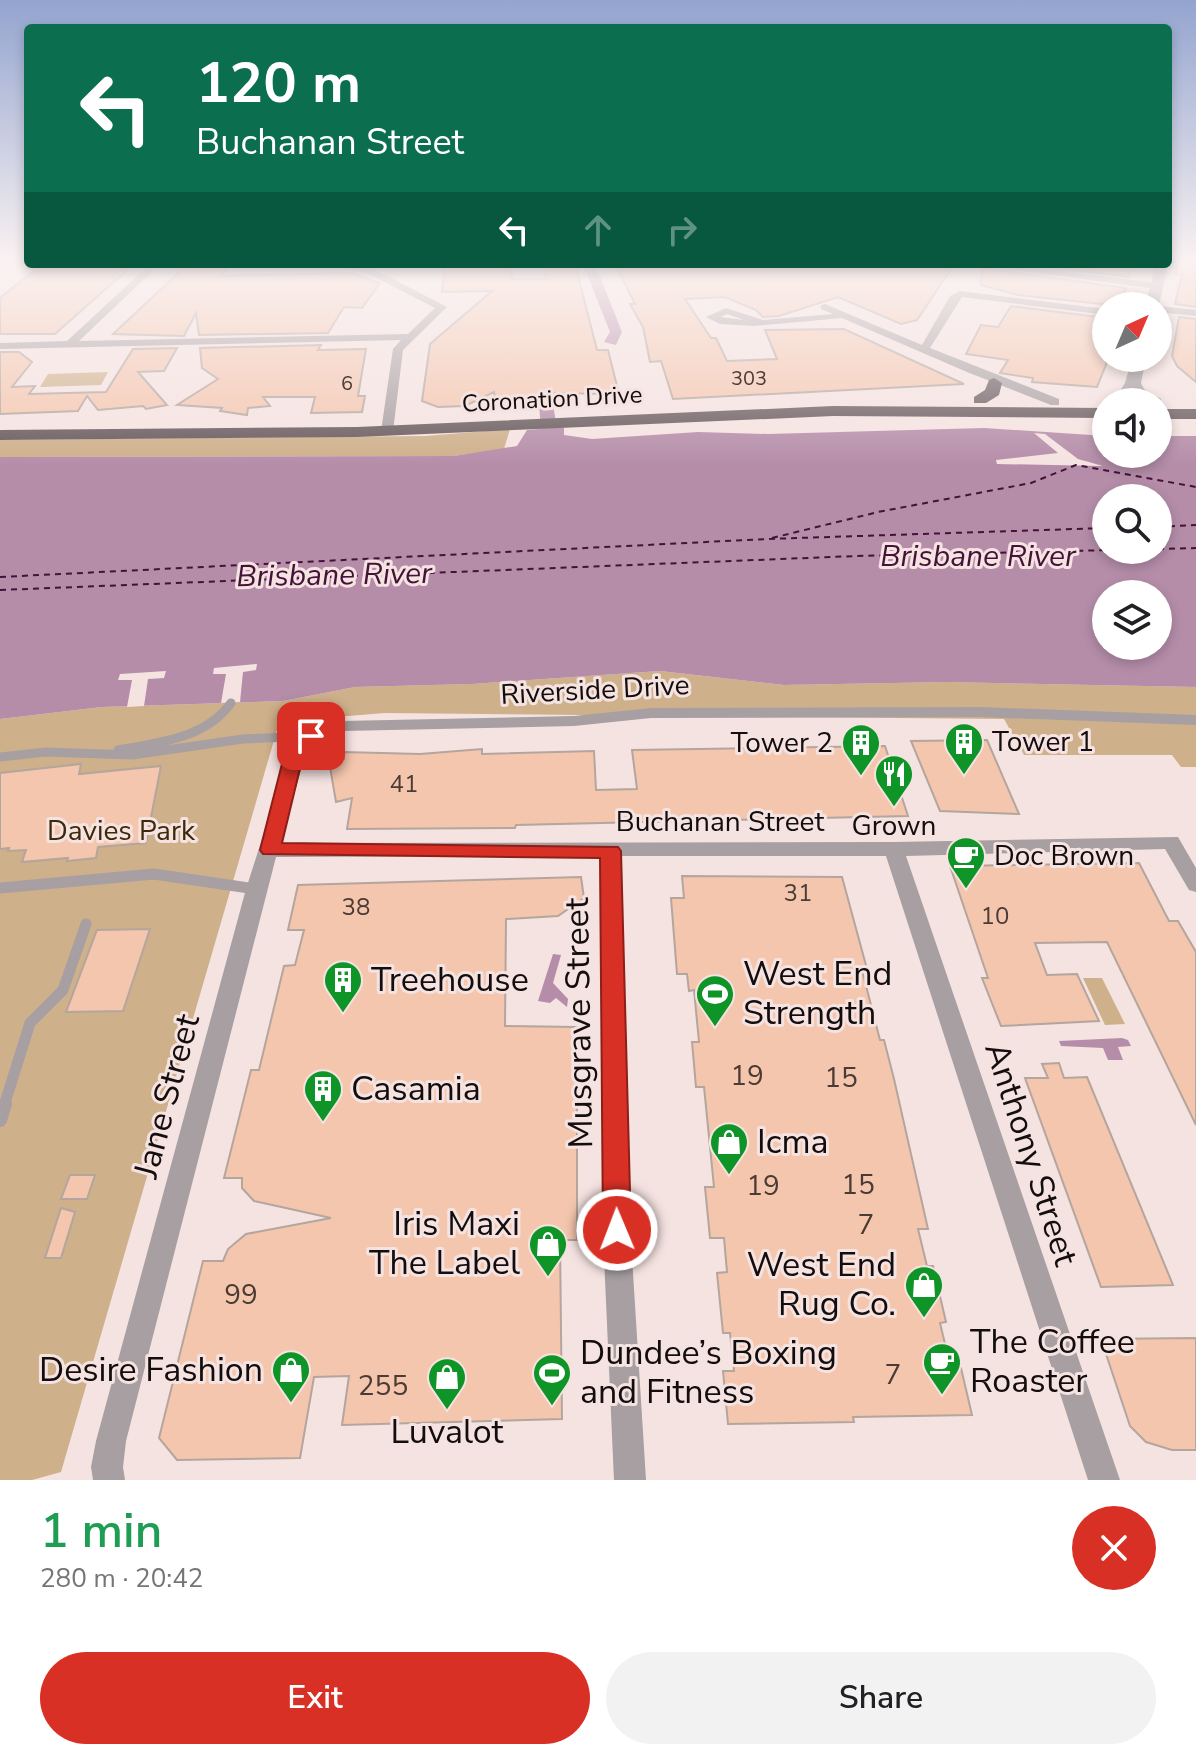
<!DOCTYPE html>
<html lang="en">
<head>
<meta charset="utf-8">
<style>
	:root { --surface:#fff; --page:#f2f2f2; --text:#202124; --muted:#757577; --accent:#d93025 }
	body { margin:0; font-family:"Nunito Sans",sans-serif; background:var(--page); color:var(--text); height:100vh; display:flex; flex-direction:column; font-size:30px; white-space:nowrap }
	* { box-sizing:border-box; margin:0 }
	p { font-size:26px; color:var(--muted) }
	.icon { flex:none; width:44px; height:44px; fill:none; stroke:currentColor; stroke-width:2; stroke-linecap:round; stroke-linejoin:round }
	.map { position:relative; height:1480px; overflow:hidden }
	.sheet { display:flex; flex-direction:column; background:var(--surface); flex:1 }
	.sheet>* { flex:none }
	.hud { position:absolute; left:24px; top:24px; width:1148px; height:244px; border-radius:8px; box-shadow:0 4px 12px #0003; background:#0b6e4f; color:#fff; overflow:hidden }
	.needle { width:52px; rotate:44deg }
	.tools { position:absolute; left:1092px; top:292px; display:grid; gap:16px }
	.tools a { display:grid; place-items:center; width:80px; height:80px; border-radius:50%; background:var(--surface); box-shadow:0 4px 12px #0003; font-size:40px }
	.pin { position:absolute; display:grid; place-items:center; width:68px; height:68px; color:#fff; margin:-34px; border-radius:16px; box-shadow:0 4px 12px #0006 }
	.me { position:absolute; width:88px; margin:-44px; rotate:359deg; stroke-linejoin:round; filter:drop-shadow(0 0 6px #0008) }
	.turn { display:flex; align-items:center; gap:28px; height:168px; padding:0 40px; font-size:36px }
	.turn .icon { width:104px; height:104px; stroke-width:2.5 }
	.turn b { display:block; font-size:56px; line-height:68px }
	.lanes { display:flex; align-items:center; height:76px; padding:0 40px; background:#0003; justify-content:center; gap:40px; direction:ltr }
	.lanes .off { opacity:.35 }
	.round { display:grid; place-items:center; flex:none; width:84px; height:84px; border-radius:42px; background:var(--page) }
	.overview { display:flex; align-items:center; justify-content:space-between; height:136px; padding:0 40px }
	h1 { font-size:48px; font-weight:600; line-height:60px; color:#1e9e55 }
	.cta { display:flex; gap:16px; margin-top:auto; padding:16px 40px }
	.cta a { flex:1; height:92px; border-radius:48px; background:var(--accent); color:#fff; font-size:32px; font-weight:600; line-height:92px; text-align:center }
	.cta a+a { background:var(--page); color:var(--text) }
	.map>svg:first-child { display:block }
	.green { fill:#ceb08b }
	.water { fill:#b58da9; fill-rule:evenodd }
	.pier { fill:#f5e3e1 }
	.lines { fill:none; stroke-linecap:round; stroke-linejoin:round }
	.canal { fill:#b58da9; fill-rule:evenodd }
	.ferry { stroke:#441239; stroke-width:2; stroke-dasharray:6 5; stroke-linecap:butt }
	.building { fill:#f4c6ae; stroke:#b4a59d; stroke-width:2 }
	.service-far2 { stroke:#a79fa1; stroke-width:9 }
	.service-far1 { stroke:#a79fa1; stroke-width:11 }
	.service { stroke:#a79fa1; stroke-width:14 }
	.minor { fill:#a79fa1; fill-rule:evenodd }
	.tertiary { fill:#a79fa1; fill-rule:evenodd }
	.trunk { fill:#66585c; fill-rule:evenodd }
	.route { fill:#d93025; stroke:#8d1f18; stroke-width:2 }
	.labels { text-anchor:middle; dominant-baseline:central; stroke-width:6; stroke-linejoin:round; paint-order:stroke }
	.far-number-label { font-size:20px; fill:#4b3b35 }
	.far-street-label { font-size:24px; fill:#130d0d; stroke:#f5e3e1 }
	.number-label { font-size:24px; fill:#4b3b35 }
	.street-label { font-size:28px; fill:#130d0d; stroke:#f5e3e1 }
	.poi-label { font-size:28px; fill:#130d0d; stroke:#f5e3e1; text-anchor:start }
	.park-label { font-size:28px; fill:#3d2808; stroke:#f5e3e1 }
	.near-number-label { font-size:28px; fill:#4b3b35 }
	.water-label { font-size:30px; font-style:italic; fill:#441239; stroke:#f5e3e1 }
	.near-poi-label { font-size:34px; fill:#130d0d; stroke:#f5e3e1; text-anchor:start }
	.near-street-label { font-size:34px; fill:#130d0d; stroke:#f5e3e1 }
</style>
</head>
<body>
<div class="map">
<svg width="1196" height="1480" viewBox="0 0 1196 1480">
	<rect width="100%" height="100%" fill="#f5e3e1"/>
	<!-- green -->
	<path class="green" d="M 108,372 L 101,385 L 40,387 L 48,374 Z
		M 510,429 L 504,449 L 454,456 L 0,457 L 0,440 L 425,436 Z
		M 660,671 L 784,685 L 946,682 L 1196,687 L 1196,767 L 1181,767 L 1172,755 L 1024,755 L 1004,719 L 385,713 L 311,719 L 277,730 L 61,1472 L 32,1480 L 0,1480 L 0,719 L 102,707 L 283,701 L 355,687 L 471,684 Z
		M 1083,978 L 1102,978 L 1125,1024 L 1105,1025 Z"/>
	<!-- water -->
	<path class="water" d="M 564,427 L 564,435 L 592,439 L 698,432 L 768,434 L 984,428 L 1106,436 L 1106,454 L 1158,454 L 1158,436 L 1196,436 L 1196,687 L 946,682 L 784,685 L 660,671 L 472,684 L 355,687 L 283,701 L 102,707 L 0,719 L 0,457 L 454,456 L 517,446 L 527,430 ZM 1106,498 L 1158,498 L 1158,550 L 1106,550 ZM 1106,594 L 1158,594 L 1158,646 L 1106,646 Z
		M 553,954 L 561,955 L 553,983 L 568,999 L 567,1007 L 556,998 L 550,1003 L 538,1001 Z
		M 1122,1038 L 1128,1040 L 1131,1046 L 1118,1047 L 1123,1060 L 1108,1060 L 1103,1048 L 1061,1046 L 1059,1041 Z"/>
	<!-- pier -->
	<path class="pier" d="M 1034,433 L 1045,434 L 1078,459 L 1103,466 L 997,464 L 996,460 L 1058,453 Z
		M 257,664 L 256,670 L 243,672 L 240,702 L 221,703 L 226,674 L 213,674 L 214,668 Z
		M 166,671 L 164,678 L 148,679 L 144,706 L 127,707 L 132,680 L 118,680 L 120,674 Z"/>
	<g class="lines">
		<!-- canal -->
		<path class="canal" d="M 583,264 L 595,264 L 622,332 L 616,345 L 604,342 L 610,332 Z
			M 546,401 L 553,405 L 557,428 L 549,433 L 541,428 L 539,405 Z"/>
		<!-- ferry -->
		<path class="ferry" d="M 1158,527 L 1196,525
			M 772,538 L 878,512 L 1031,483 L 1076,465 L 1196,487
			M 1158,549 L 1196,548
			M 0,577 L 767,539 L 1106,528
			M 0,590 L 857,556 L 1113,550"/>
	</g>
	<!-- building -->
	<path class="building" d="M 1179,259 L 1196,259 L 1196,307 L 1175,304 L 1182,275 L 1175,274 Z
		M 42,264 L 134,264 L 55,334 L 0,334 L 0,298 Z
		M 188,264 L 232,264 L 220,276 L 351,273 L 380,283 L 362,308 L 344,307 L 328,333 L 199,335 L 196,313 L 184,336 L 113,334 Z
		M 445,264 L 511,264 L 512,279 L 547,279 L 542,264 L 575,264 L 597,350 L 608,350 L 619,394 L 541,393 L 530,400 L 495,402 L 494,392 L 465,406 L 438,407 L 422,401 L 430,344 L 492,291 L 442,292 Z
		M 615,264 L 913,264 L 951,269 L 917,320 L 901,324 L 838,297 L 779,316 L 763,317 L 756,310 L 725,297 L 685,299 L 711,338 L 716,338 L 727,361 L 777,359 L 765,330 L 844,329 L 964,384 L 673,399 L 661,361 L 650,362 L 643,327 L 630,304 L 635,304 Z
		M 1024,264 L 1133,264 L 1129,277 Z
		M 982,268 L 1126,288 L 1120,306 L 1018,295 L 981,285 Z
		M 1011,306 L 1106,318 L 1106,365 L 1097,387 L 1032,382 L 1033,378 L 1000,373 L 1008,360 L 966,354 L 981,325 L 998,327 Z
		M 1179,317 L 1196,319 L 1196,382 L 1177,366 L 1172,356 Z
		M 321,345 L 318,350 L 366,349 L 358,396 L 365,396 L 362,412 L 311,413 L 315,397 L 263,397 L 270,406 L 248,408 L 247,415 L 220,411 L 222,408 L 177,405 L 218,379 L 202,368 L 200,348 Z
		M 177,348 L 164,371 L 138,372 L 167,405 L 146,409 L 143,406 L 98,410 L 87,396 L 78,411 L 0,414 L 0,352 L 19,352 L 32,362 L 12,387 L 35,386 L 29,394 L 106,392 L 133,349 Z
		M 987,740 L 1019,814 L 940,811 L 911,741 Z
		M 885,746 L 908,816 L 516,825 L 515,828 L 347,829 L 352,798 L 336,802 L 329,761 L 344,759 L 344,752 L 420,754 L 482,749 L 482,754 L 594,751 L 596,790 L 637,789 L 632,750 Z
		M 81,764 L 79,774 L 161,766 L 146,843 L 98,847 L 96,858 L 67,861 L 68,858 L 22,862 L 26,850 L 8,851 L 9,848 L 0,849 L 0,773 Z
		M 1139,863 L 1169,921 L 1178,921 L 1196,952 L 1196,1125 L 1107,942 L 1035,943 L 1047,975 L 1077,974 L 1099,1021 L 1001,1026 L 982,978 L 988,978 L 950,866 Z
		M 682,876 L 842,877 L 867,969 L 862,970 L 880,1040 L 884,1040 L 894,1079 L 928,1229 L 918,1229 L 927,1266 L 933,1266 L 946,1322 L 940,1323 L 951,1369 L 961,1368 L 972,1415 L 853,1417 L 854,1422 L 728,1424 L 723,1371 L 734,1371 L 730,1333 L 723,1333 L 717,1273 L 727,1272 L 724,1238 L 710,1238 L 705,1187 L 714,1187 L 704,1087 L 696,1087 L 692,1042 L 699,1042 L 694,990 L 689,991 L 687,974 L 677,974 L 671,898 L 684,898 Z
		M 581,877 L 584,898 L 558,916 L 506,919 L 505,1026 L 577,1027 L 577,1240 L 560,1240 L 562,1419 L 342,1425 L 349,1376 L 314,1377 L 300,1458 L 177,1460 L 159,1438 L 203,1261 L 223,1261 L 228,1249 L 246,1234 L 331,1218 L 254,1201 L 242,1188 L 242,1178 L 224,1178 L 251,1070 L 259,1070 L 284,966 L 295,965 L 304,930 L 288,930 L 298,885 Z
		M 150,929 L 123,1011 L 66,1012 L 97,930 Z
		M 1059,1063 L 1064,1078 L 1087,1077 L 1173,1285 L 1101,1287 L 1025,1078 L 1048,1078 L 1042,1064 Z
		M 70,1175 L 95,1175 L 87,1199 L 61,1199 Z
		M 61,1208 L 75,1212 L 61,1258 L 45,1258 Z
		M 1196,1338 L 1196,1450 L 1172,1450 L 1146,1442 L 1130,1426 L 1101,1339 Z"/>
	<g class="lines">
		<!-- service-far2 -->
		<path class="service-far2" d="M 118,750 C 159,742 205,739 231,703
			M 0,757 L 46,752 L 132,755 L 243,739 L 311,736"/>
		<!-- service-far1 -->
		<path class="service-far1" d="M 0,888 L 154,874 L 256,889
			M 4,1106 L 30,1023 L 63,990 L 86,924"/>
		<!-- service -->
		<path class="service" d="M 0,1120 L 5,1104"/>
		<!-- minor -->
		<path class="minor" d="M 0,259 L 6,259 L 0,263 Z
			M 150,264 L 160,264 L 79,341 L 408,334 L 435,308 L 367,273 L 320,264 L 372,268 L 447,307 L 403,350 L 393,431 L 387,435 L 381,431 L 393,349 L 401,340 L 0,349 L 0,343 L 67,341 Z
			M 971,264 L 999,264 L 1157,283 L 1162,286 L 1157,289 Z
			M 960,291 L 1106,309 L 1106,315 L 962,297 L 930,348 L 1059,399 L 1059,405 L 1051,405 L 967,372 L 842,318 L 754,326 L 720,324 L 706,317 L 726,308 L 763,320 L 833,314 L 821,309 L 821,305 L 825,304 L 922,345 L 950,296 ZM 727,314 L 744,320 L 720,317 Z
			M 1158,306 L 1196,310 L 1196,316 L 1158,312 Z
			M 981,707 L 1196,715 L 1196,725 L 981,717 L 651,718 L 574,726 L 343,731 L 327,736 L 307,749 L 280,843 L 894,842 L 1178,837 L 1196,868 L 1196,892 L 1189,890 L 1165,849 L 906,856 L 1120,1480 L 1088,1480 L 886,856 L 620,856 L 632,1257 L 646,1480 L 614,1480 L 604,1257 L 600,856 L 276,857 L 126,1441 L 123,1467 L 125,1480 L 93,1480 L 91,1467 L 96,1441 L 246,889 L 293,742 L 315,728 L 342,721 L 574,716 L 651,708 Z"/>
		<!-- tertiary -->
		<path class="tertiary" d="M 1156,264 L 1168,264 L 1159,306 L 1145,306 Z
			M 1132,358 L 1146,358 L 1141,383 L 1144,389 L 1161,399 L 1161,405 L 1158,406 L 1158,402 L 1144,402 L 1133,396 L 1136,402 L 1119,402 L 1116,398 L 1125,383 Z"/>
		<!-- trunk -->
		<path class="trunk" d="M 994,378 L 1002,383 L 999,395 L 986,403 L 974,403 L 974,397 L 985,390 L 989,380 Z
			M 833,406 L 1106,408 L 1106,418 L 833,416 L 357,437 L 0,440 L 0,430 L 357,427 Z
			M 1158,409 L 1196,409 L 1196,419 L 1158,419 Z"/>
	</g>
	<!-- sky -->
	<linearGradient id="sky" x2="0" y2="1"><stop stop-color="#93a4cf"/><stop offset="0.56" stop-color="#faf2f2"/><stop offset="1" stop-color="#faf2f2" stop-opacity="0"/></linearGradient>
	<rect width="1196" height="466" fill="url(#sky)"/>
	<!-- route -->
	<path class="route" d="M 311,731 L 320,736 L 303,756 L 282,843 L 618,847 L 621,851 L 631,1230 L 627,1239 L 617,1243 L 607,1239 L 603,1230 L 600,858 L 263,854 L 260,850 L 284,756 L 292,742 Z"/>
	<!-- icons -->
	<defs>
		<symbol id="building-pin" viewBox="-11 -11 22 30"><path d="M0 17L-7.5 6A9.5 9.5 0 1 1 7.5 6Z" fill="#0f9427" stroke="#f5e3e1"/><path d="M-4-6H4V6H1V3H-1V6H-4ZM-2.5-4.3h1.7v1.8h-1.7ZM.8-4.3h1.7v1.8H.8ZM-2.5-1h1.7V.8h-1.7ZM.8-1h1.7V.8H.8Z" fill="#fff"/></symbol>
		<symbol id="restaurant-pin" viewBox="-11 -11 22 30"><path d="M0 17L-7.5 6A9.5 9.5 0 1 1 7.5 6Z" fill="#0f9427" stroke="#f5e3e1"/><path d="M-5-6h1v4h1v-4h1v4h1v-4h1v5L-1.5 .5V6h-2V.5L-5-1ZM5-6V6H3V1.5H1.5Q1.5-4 5-6Z" fill="#fff"/></symbol>
		<symbol id="cafe-pin" viewBox="-11 -11 22 30"><path d="M0 17L-7.5 6A9.5 9.5 0 1 1 7.5 6Z" fill="#0f9427" stroke="#f5e3e1"/><path d="M-5.5-4.5H6V0H3Q3 3.5 0 3.5H-2.5Q-5.5 3.5-5.5 0ZM3-3.2v2h1.7v-2ZM-6 4.5H4V6H-6Z" fill="#fff"/></symbol>
		<symbol id="stadium-pin" viewBox="-11 -11 22 30"><path d="M0 17L-7.5 6A9.5 9.5 0 1 1 7.5 6Z" fill="#0f9427" stroke="#f5e3e1"/><path d="M0-5a6.5 5 0 1 0 0 10a6.5 5 0 1 0 0-10ZM-3.5-1.8h7v3.6h-7Z" fill="#fff"/></symbol>
		<symbol id="shop-pin" viewBox="-11 -11 22 30"><path d="M0 17L-7.5 6A9.5 9.5 0 1 1 7.5 6Z" fill="#0f9427" stroke="#f5e3e1"/><path d="M-5-2.5h2.3a2.7 3.5 0 0 1 5.4 0H5L5.5 6h-11ZM-1.5-2.5h3a1.5 2.3 0 0 0-3 0Z" fill="#fff"/></symbol>
	</defs>
	<g fill-rule="evenodd">
		<use href="#building-pin" x="942" y="720" width="44" height="60"/>
		<use href="#building-pin" x="839" y="721" width="44" height="60"/>
		<use href="#restaurant-pin" x="872" y="752" width="44" height="60"/>
		<use href="#cafe-pin" x="944" y="834" width="44" height="60"/>
		<use href="#building-pin" x="321" y="958" width="44" height="60"/>
		<use href="#stadium-pin" x="693" y="972" width="44" height="60"/>
		<use href="#building-pin" x="301" y="1067" width="44" height="60"/>
		<use href="#shop-pin" x="707" y="1120" width="44" height="60"/>
		<use href="#shop-pin" x="526" y="1222" width="44" height="60"/>
		<use href="#shop-pin" x="902" y="1263" width="44" height="60"/>
		<use href="#cafe-pin" x="920" y="1340" width="44" height="60"/>
		<use href="#shop-pin" x="269" y="1348" width="44" height="60"/>
		<use href="#stadium-pin" x="530" y="1351" width="44" height="60"/>
		<use href="#shop-pin" x="425" y="1355" width="44" height="60"/>
	</g>
	<g class="labels">
		<!-- far-number labels -->
		<g class="far-number-label">
			<text x="749" y="378">303</text>
			<text x="347" y="383">6</text>
		</g>
		<!-- far-street labels -->
		<g class="far-street-label">
			<text transform="translate(552 399) rotate(-3)">Coronation Drive</text>
		</g>
		<!-- number labels -->
		<g class="number-label">
			<text x="404" y="784">41</text>
			<text x="798" y="893">31</text>
			<text x="356" y="907">38</text>
			<text x="995" y="916">10</text>
		</g>
		<!-- street labels -->
		<g class="street-label">
			<text transform="translate(595 690) rotate(-3)">Riverside Drive</text>
			<text x="720" y="822">Buchanan Street</text>
		</g>
		<!-- poi labels -->
		<g class="poi-label">
			<text x="992" y="742">Tower 1</text>
			<text x="833" y="743" text-anchor="end">Tower 2</text>
			<text x="894" y="826" text-anchor="middle">Grown</text>
			<text x="994" y="856">Doc Brown</text>
		</g>
		<!-- park labels -->
		<g class="park-label">
			<text x="121" y="831">Davies Park</text>
		</g>
		<!-- near-number labels -->
		<g class="near-number-label">
			<text x="747" y="1076">19</text>
			<text x="841" y="1078">15</text>
			<text x="858" y="1185">15</text>
			<text x="763" y="1186">19</text>
			<text x="866" y="1225">7</text>
			<text x="241" y="1295">99</text>
			<text x="893" y="1375">7</text>
			<text x="383" y="1386">255</text>
		</g>
		<!-- water labels -->
		<g class="water-label">
			<text x="978" y="556">Brisbane River</text>
			<text transform="translate(334 575) rotate(-1)">Brisbane River</text>
		</g>
		<!-- near-poi labels -->
		<g class="near-poi-label">
			<text x="743" y="974">West End<tspan x="743" dy="39">Strength</tspan></text>
			<text x="371" y="980">Treehouse</text>
			<text x="351" y="1089">Casamia</text>
			<text x="757" y="1142">Icma</text>
			<text x="520" y="1224" text-anchor="end">Iris Maxi<tspan x="520" dy="39">The Label</tspan></text>
			<text x="896" y="1265" text-anchor="end">West End<tspan x="896" dy="39">Rug Co.</tspan></text>
			<text x="970" y="1342">The Coffee<tspan x="970" dy="39">Roaster</tspan></text>
			<text x="580" y="1353">Dundee’s Boxing<tspan x="580" dy="39">and Fitness</tspan></text>
			<text x="263" y="1370" text-anchor="end">Desire Fashion</text>
			<text x="447" y="1432" text-anchor="middle">Luvalot</text>
		</g>
		<!-- near-street labels -->
		<g class="near-street-label">
			<text transform="translate(579 1023) rotate(-91)">Musgrave Street</text>
			<text transform="translate(167 1096) rotate(-75)">Jane Street</text>
			<text transform="translate(1031 1154) rotate(72)">Anthony Street</text>
		</g>
	</g>
</svg>
<div class="tools">
<a><svg class="needle" viewBox="-14 -14 28 28"><path d="M0-13l5 13h-10z" fill="#e53935"/><path d="M0 13l5-13h-10z" fill="#757577"/></svg></a>
<a><svg class="icon" aria-label="sound" viewBox="0 0 24 24"><path d="M4 9h4l5-4v14l-5-4H4zM17 9q2 3 0 6"/></svg></a>
<a><svg class="icon" aria-label="search" viewBox="0 0 24 24"><circle cx="10" cy="10" r="6"/><path d="M15 15l6 6"/></svg></a>
<a><svg class="icon" aria-label="layers" viewBox="0 0 24 24"><path d="M12 4l9 5-9 5-9-5zM3 14l9 5 9-5"/></svg></a>
</div>
<div class="pin" style="left:311px;top:736px;background:#d93025"><svg class="icon" aria-label="arrive" viewBox="0 0 24 24"><path d="M6 21V4h12l-3 4 3 4H6"/></svg></div>
<svg class="me" style="left:617px;top:1230px" viewBox="-20 -20 40 40"><circle r="17" fill="#d93025" stroke="#fff" stroke-width="3"/><path d="M0-11L8 9 0 5-8 9z" fill="#fff"/></svg>
<div class="hud">
<div class="turn"><svg class="icon" aria-label="left" viewBox="0 0 24 24"><path d="M17 20v-9H6M10 6l-5 5 5 5"/></svg><div><b>120 m</b>Buchanan Street</div></div>
<div class="lanes"><svg class="icon" aria-label="left" viewBox="0 0 24 24"><path d="M17 20v-9H6M10 6l-5 5 5 5"/></svg><svg class="icon off" aria-label="ahead" viewBox="0 0 24 24"><path d="M12 20V5M6 11l6-6 6 6"/></svg><svg class="icon off" aria-label="right" viewBox="0 0 24 24"><path d="M7 20v-9h11M14 6l5 5-5 5"/></svg></div>
</div>
</div>
<section class="sheet">
<div class="overview"><div><h1>1 min</h1><p>280 m · 20:42</p></div><a class="round" style="background:#d93025;color:#fff"><svg class="icon" aria-label="close" viewBox="0 0 24 24"><path d="M6 6l12 12M18 6L6 18"/></svg></a></div>
<div class="cta"><a>Exit</a><a>Share</a></div>
</section>
</body>
</html>
